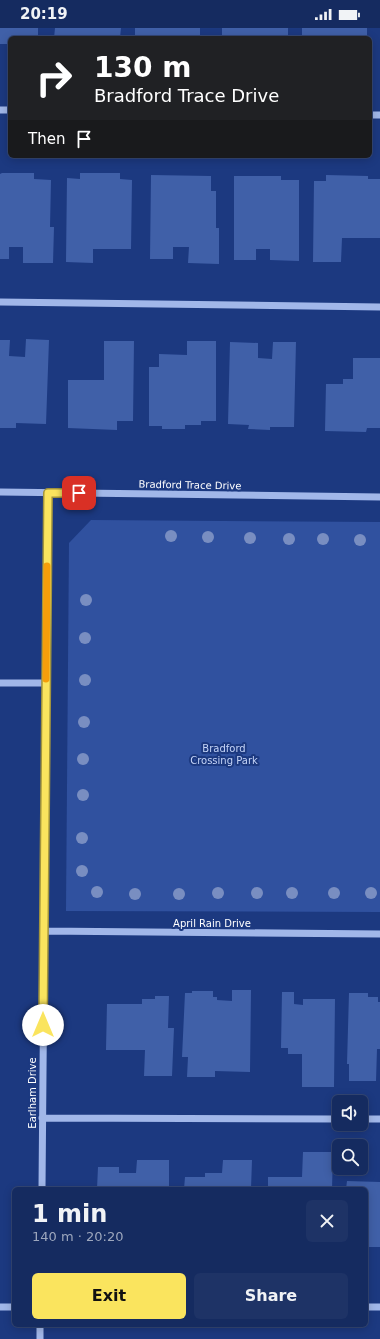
<!DOCTYPE html>
<html lang="en">
<head>
<meta charset="utf-8">
<style>
	:root { --surface:#152b60; --page:#1e3366; --text:#f1f3f6; --muted:#9da7bd; --line:#344775; --accent:#fae45e }
	body { margin:0; font-family:"DejaVu Sans",sans-serif; background:var(--page); color:var(--text); height:100vh; display:flex; flex-direction:column; font-size:15px; white-space:nowrap }
	* { box-sizing:border-box; margin:0 }
	p { font-size:13px; color:var(--muted) }
	.icon { flex:none; width:22px; height:22px; fill:none; stroke:currentColor; stroke-width:2; stroke-linecap:round; stroke-linejoin:round }
	.map { position:relative; flex:1; overflow:hidden }
	.sheet { position:absolute; left:12px; top:1159px; width:356px; height:140px; display:flex; flex-direction:column; background:var(--surface); border-radius:6px; box-shadow:0 2px 10px #0003,0 0 0 1px var(--line) }
	.sheet>* { flex:none }
	.top-card { position:absolute; left:8px; top:8px; width:364px; height:122px; border-radius:6px; box-shadow:0 2px 10px #0003,0 0 0 1px var(--line); background:#202124; color:#fff; overflow:hidden }
	.fabs { position:absolute; left:332px; top:1067px; display:grid; gap:8px }
	.fabs a { display:grid; place-items:center; width:36px; height:36px; border-radius:6px; background:var(--surface); box-shadow:0 2px 10px #0003,0 0 0 1px var(--line); font-size:20px }
	.pin { position:absolute; display:grid; place-items:center; width:34px; height:34px; color:#fff; margin:-17px; border-radius:8px; box-shadow:0 2px 6px #0006 }
	.me { position:absolute; width:44px; margin:-22px; rotate:0deg; stroke-linejoin:round; filter:drop-shadow(0 0 3px #0008) }
	.turn { display:flex; align-items:center; gap:14px; height:84px; padding:0 20px; font-size:18px }
	.turn .icon { width:52px; height:52px; stroke-width:2.5 }
	.turn b { display:block; font-size:28px; line-height:34px }
	.then { display:flex; align-items:center; height:38px; padding:0 20px; background:#0003; gap:8px; font-size:15px }
	.round { display:grid; place-items:center; flex:none; width:42px; height:42px; border-radius:6px; background:var(--page) }
	.overview { display:flex; align-items:center; justify-content:space-between; height:68px; padding:0 20px }
	h1 { font-size:24px; font-weight:600; line-height:30px }
	.cta { display:flex; gap:8px; margin-top:auto; padding:8px 20px }
	.cta a { flex:1; height:46px; border-radius:6px; background:var(--accent); color:#111; font-size:16px; font-weight:600; line-height:46px; text-align:center }
	.cta a+a { background:var(--page); color:var(--text) }
	.status { display:flex; justify-content:space-between; align-items:center; height:28px; padding:0 20px; background:var(--surface); direction:ltr }
	.status svg { height:11px; fill:currentColor }
	.map>svg:first-child { display:block }
	.green { fill:#30519f }
	.building { fill:#4060a8 }
	.lines { fill:none; stroke-linecap:round; stroke-linejoin:round }
	.minor { stroke:#a1b7e9; stroke-width:7 }
	.tree { fill:#798ec1 }
	.route-casing { stroke:#a2943d; stroke-width:10 }
	.route { stroke:#fae45e; stroke-width:7 }
	.slow { stroke:#f59e0b; stroke-width:7 }
	.labels { text-anchor:middle; dominant-baseline:central; stroke-width:4; stroke-linejoin:round; paint-order:stroke }
	.street-label { font-size:10px; fill:#fff; stroke:#1c3980 }
	.park-label { font-size:10px; fill:#c5d4f7; stroke:#1c3980 }
</style>
</head>
<body>
<div class="status"><b>20:19</b><svg viewBox="0 0 49 12"><path d="M0 12V9h3v3zM5 12V6h3v6zM10 12V3h3v9zM15 12V0h3v12zM26 1h20v11H26zM47 4h2v5h-2z"/></svg></div>
<div class="map">
<svg width="380" height="1311" viewBox="0 0 380 1311">
	<rect width="100%" height="100%" fill="#1c3980"/>
	<!-- green -->
	<path class="green" d="M 91,492 L 380,494 L 380,884 L 66,883 L 69,515 Z"/>
	<!-- building -->
	<path class="building" d="M 0,0 L 38,0 L 38,10 L 10,10 L 10,16 L 0,16 Z
		M 55,0 L 121,0 L 120,10 L 54,10 Z
		M 135,0 L 200,0 L 200,10 L 135,10 Z
		M 222,0 L 288,0 L 288,7 L 286,7 L 286,10 L 222,10 Z
		M 302,0 L 367,0 L 367,9 L 302,10 Z
		M 2,145 L 34,145 L 34,151 L 51,152 L 50,199 L 54,199 L 53,235 L 23,235 L 23,219 L 9,219 L 9,231 L 0,231 L 0,146 Z
		M 80,145 L 120,145 L 120,151 L 132,152 L 131,221 L 93,221 L 93,235 L 66,234 L 67,150 L 80,151 Z
		M 151,147 L 211,148 L 211,163 L 216,163 L 216,200 L 219,200 L 219,236 L 188,235 L 189,219 L 173,219 L 173,231 L 150,231 Z
		M 326,147 L 368,148 L 368,151 L 380,151 L 380,210 L 342,210 L 341,234 L 313,234 L 314,153 L 326,153 Z
		M 234,148 L 281,148 L 281,152 L 299,152 L 299,233 L 270,232 L 270,221 L 256,221 L 256,232 L 234,232 Z
		M 26,311 L 49,312 L 46,396 L 16,395 L 16,400 L 0,400 L 0,312 L 10,312 L 9,328 L 25,329 Z
		M 104,313 L 134,313 L 133,393 L 117,393 L 117,402 L 68,400 L 68,352 L 104,352 Z
		M 187,313 L 216,313 L 216,393 L 201,393 L 201,397 L 185,397 L 185,401 L 162,401 L 162,398 L 149,398 L 149,339 L 159,339 L 159,326 L 187,327 Z
		M 230,314 L 258,315 L 258,330 L 272,331 L 273,314 L 296,314 L 294,399 L 270,399 L 270,402 L 248,401 L 249,397 L 228,396 Z
		M 353,330 L 380,330 L 380,400 L 367,400 L 366,404 L 325,403 L 326,356 L 343,356 L 343,351 L 353,351 Z
		M 232,962 L 251,962 L 250,1044 L 215,1043 L 215,1049 L 187,1049 L 188,1029 L 182,1029 L 185,965 L 192,965 L 192,963 L 213,963 L 213,969 L 217,969 L 217,972 L 232,973 Z
		M 282,964 L 294,964 L 294,976 L 303,977 L 303,971 L 335,971 L 334,1059 L 302,1059 L 302,1026 L 288,1026 L 288,1020 L 281,1020 Z
		M 349,965 L 368,965 L 368,969 L 378,969 L 378,974 L 380,974 L 380,1021 L 377,1021 L 376,1053 L 349,1053 L 349,1036 L 347,1036 Z
		M 155,968 L 169,968 L 168,1000 L 174,1000 L 172,1048 L 144,1048 L 145,1022 L 106,1022 L 107,976 L 142,976 L 142,971 L 155,971 Z
		M 303,1124 L 333,1124 L 332,1161 L 268,1161 L 268,1149 L 302,1149 Z
		M 137,1132 L 169,1132 L 169,1161 L 97,1161 L 98,1139 L 119,1139 L 119,1145 L 136,1145 Z
		M 223,1132 L 252,1132 L 251,1161 L 184,1161 L 185,1149 L 205,1149 L 205,1145 L 222,1145 Z
		M 347,1153 L 380,1154 L 380,1219 L 366,1219 L 366,1161 L 346,1161 Z"/>
	<g class="lines">
		<!-- minor -->
		<path class="minor" d="M 0,82 L 10,82
			M 370,87 L 380,87
			M 0,274 L 380,279
			M 0,464 L 380,469
			M 0,655 L 46,655
			M 44,903 L 380,906
			M 42,1090 L 339,1091
			M 361,1091 L 380,1091
			M 42,1161 L 48,465
			M 0,1279 L 14,1279
			M 366,1279 L 380,1279
			M 40,1311 L 40,1297"/>
	</g>
	<!-- trees -->
	<g class="tree">
		<circle cx="171" cy="508" r="6"/>
		<circle cx="208" cy="509" r="6"/>
		<circle cx="250" cy="510" r="6"/>
		<circle cx="289" cy="511" r="6"/>
		<circle cx="323" cy="511" r="6"/>
		<circle cx="360" cy="512" r="6"/>
		<circle cx="86" cy="572" r="6"/>
		<circle cx="85" cy="610" r="6"/>
		<circle cx="85" cy="652" r="6"/>
		<circle cx="84" cy="694" r="6"/>
		<circle cx="83" cy="731" r="6"/>
		<circle cx="83" cy="767" r="6"/>
		<circle cx="82" cy="810" r="6"/>
		<circle cx="82" cy="843" r="6"/>
		<circle cx="97" cy="864" r="6"/>
		<circle cx="218" cy="865" r="6"/>
		<circle cx="257" cy="865" r="6"/>
		<circle cx="292" cy="865" r="6"/>
		<circle cx="334" cy="865" r="6"/>
		<circle cx="371" cy="865" r="6"/>
		<circle cx="135" cy="866" r="6"/>
		<circle cx="179" cy="866" r="6"/>
	</g>
	<g class="lines">
		<defs>
			<path id="route" d="M 43,997 L 48,465 L 79,465"/>
		</defs>
		<!-- route casing -->
		<use href="#route" class="route-casing"/>
		<!-- route -->
		<use href="#route" class="route"/>
		<!-- slow -->
		<path class="slow" d="M 46,651 L 47,538"/>
	</g>
	<g class="labels">
		<!-- street labels -->
		<g class="street-label">
			<text transform="translate(190 457) rotate(1)">Bradford Trace Drive</text>
			<text x="212" y="895">April Rain Drive</text>
			<text transform="translate(32 1065) rotate(-90)">Earlham Drive</text>
		</g>
		<!-- park labels -->
		<g class="park-label">
			<text x="224" y="720">Bradford<tspan x="224" dy="12">Crossing Park</tspan></text>
		</g>
	</g>
</svg>
<div class="fabs">
<a><svg class="icon" aria-label="sound" viewBox="0 0 24 24"><path d="M4 9h4l5-4v14l-5-4H4zM17 9q2 3 0 6"/></svg></a>
<a><svg class="icon" aria-label="search" viewBox="0 0 24 24"><circle cx="10" cy="10" r="6"/><path d="M15 15l6 6"/></svg></a>
</div>
<div class="pin" style="left:79px;top:465px;background:#d93025"><svg class="icon" aria-label="arrive" viewBox="0 0 24 24"><path d="M6 21V4h12l-3 4 3 4H6"/></svg></div>
<svg class="me" style="left:43px;top:997px" viewBox="-20 -20 40 40"><circle r="19" fill="#fff"/><path d="M0-13L10 11 0 6-10 11z" fill="#fae45e"/></svg>
<div class="top-card">
<div class="turn"><svg class="icon" aria-label="right" viewBox="0 0 24 24"><path d="M7 20v-9h11M14 6l5 5-5 5"/></svg><div><b>130 m</b>Bradford Trace Drive</div></div>
<div class="then">Then<svg class="icon" aria-label="arrive" viewBox="0 0 24 24"><path d="M6 21V4h12l-3 4 3 4H6"/></svg></div>
</div>
<section class="sheet">
<div class="overview"><div><h1>1 min</h1><p>140 m · 20:20</p></div><a class="round"><svg class="icon" aria-label="close" viewBox="0 0 24 24"><path d="M6 6l12 12M18 6L6 18"/></svg></a></div>
<div class="cta"><a>Exit</a><a>Share</a></div>
</section>
</div>
</body>
</html>
